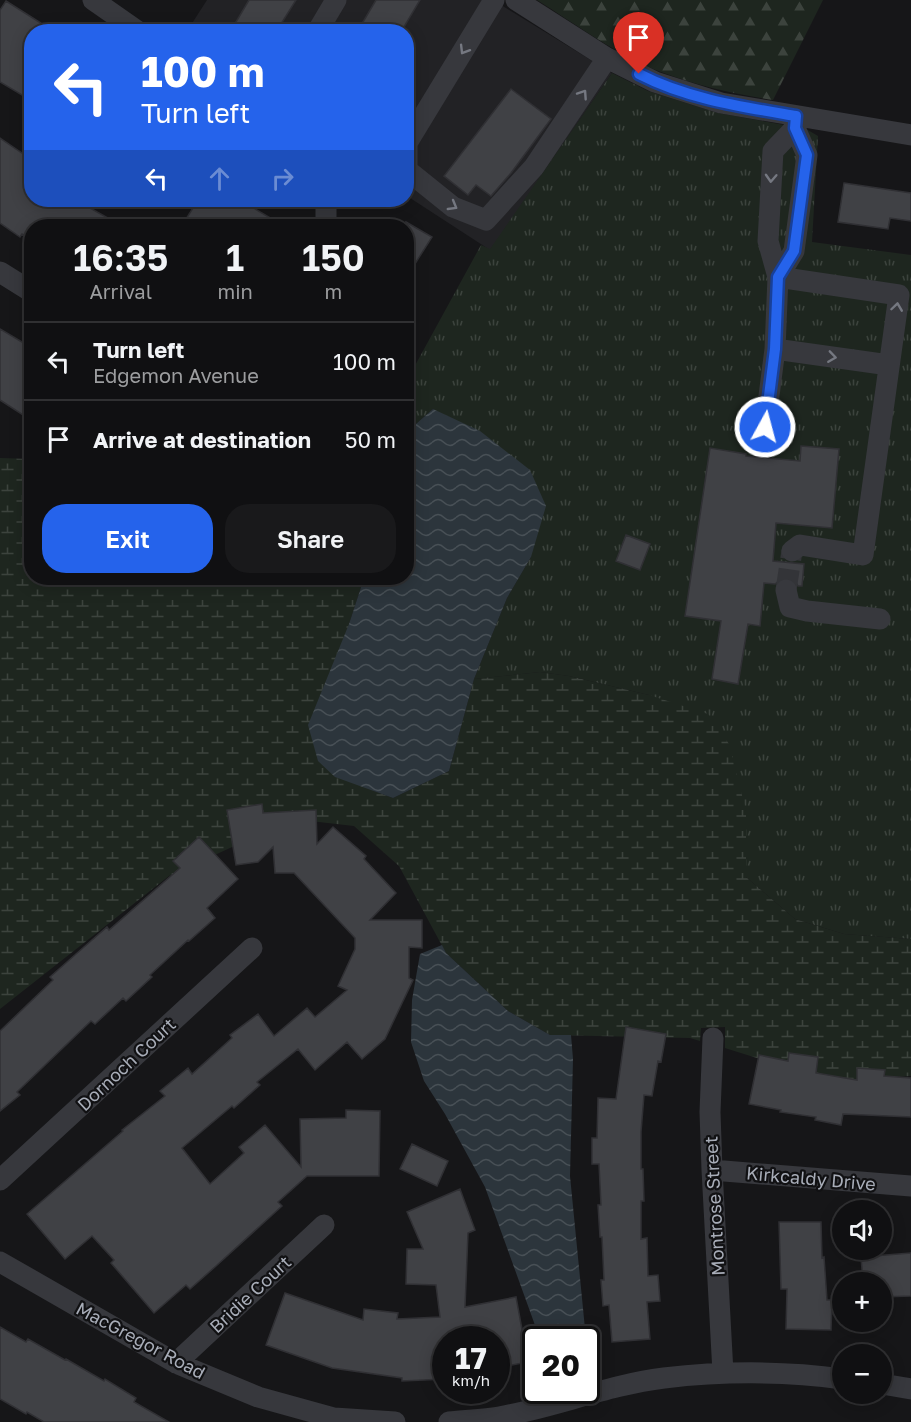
<!DOCTYPE html>
<html lang="en">
<head>
<meta charset="utf-8">
<style>
	:root { --surface:#101012; --page:#19191b; --text:#f1f3f6; --muted:#9c9d9f; --line:#303032; --accent:#2563eb }
	body { margin:0; font-family:"Golos Text",sans-serif; background:var(--page); color:var(--text); height:100vh; display:flex; flex-direction:column; font-size:22px; white-space:nowrap }
	* { box-sizing:border-box; margin:0 }
	p { font-size:20px; color:var(--muted) }
	.icon { flex:none; width:33px; height:33px; fill:none; stroke:currentColor; stroke-width:2; stroke-linecap:round; stroke-linejoin:round }
	.map { position:relative; flex:1; overflow:hidden }
	.side { position:absolute; left:24px; top:219px; width:390px; height:366px; display:flex; flex-direction:column; background:var(--surface); border-radius:24px; box-shadow:0 3px 15px #0003,0 0 0 2px var(--line) }
	.side>* { flex:none }
	.banner { position:absolute; left:24px; top:24px; width:390px; height:183px; border-radius:24px; box-shadow:0 3px 15px #0003,0 0 0 2px var(--line); background:#2563eb; color:#fff; overflow:hidden }
	.controls { position:absolute; left:832px; top:1200px; display:grid; gap:12px }
	.controls a { display:grid; place-items:center; width:60px; height:60px; border-radius:50%; background:var(--surface); box-shadow:0 3px 15px #0003,0 0 0 2px var(--line); font-size:30px }
	.speed { position:absolute; left:432px; top:1326px; display:flex; gap:12px; font-size:30px; font-weight:700; text-align:center }
	.speed>* { display:grid; place-content:center; width:78px; height:78px; border-radius:50%; background:var(--surface); box-shadow:0 3px 15px #0003,0 0 0 2px var(--line); line-height:1 }
	.speed small { font-size:15px; font-weight:400 }
	.speed .limit { border:3px solid #111; border-radius:9px; background:#fff; color:#111 }
	.pin { position:absolute; display:grid; place-items:center; width:51px; height:51px; color:#fff; margin:-62px -26px; border-radius:50% 50% 50% 0; rotate:-45deg; box-shadow:0 0 6px #0007 }
	.pin .icon { rotate:45deg }
	.me { position:absolute; width:66px; margin:-33px; rotate:7deg; stroke-linejoin:round; filter:drop-shadow(0 0 4px #0008) }
	.turn { display:flex; align-items:center; gap:21px; height:126px; padding:0 18px; font-size:27px }
	.turn .icon { width:78px; height:78px; stroke-width:2.5 }
	.turn b { display:block; font-size:42px; line-height:51px }
	.lanes { display:flex; align-items:center; height:57px; padding:0 18px; background:#0003; justify-content:center; gap:30px; direction:ltr }
	.lanes .off { opacity:.35 }
	.eta { display:flex; justify-content:space-evenly; align-items:center; height:102px; text-align:center }
	.eta b { font-size:36px; font-weight:600; line-height:42px }
	.action { display:flex; gap:12px; margin-top:auto; padding:12px 18px }
	.action a { flex:1; height:69px; border-radius:24px; background:var(--accent); color:#fff; font-size:24px; font-weight:600; line-height:69px; text-align:center }
	.action a+a { background:var(--page); color:var(--text) }
	ul { padding:0; list-style:none }
	li { display:flex; align-items:center; gap:18px; height:78px; padding:0 18px; border-top:2px solid var(--line) }
	li div { flex:1 }
	li b { display:block; font-size:22px }
	li em { font-style:normal }
	.map>svg:first-child { display:block }
	.built { fill:#222225 }
	.grass { fill:url(#grass-tufts) }
	.forest { fill:url(#forest-firs) }
	.wetland { fill:url(#wetland-marsh) }
	.water { fill:url(#water-waves) }
	.building { fill:#404145; stroke:#303034; stroke-width:1.5 }
	.lines { fill:none; stroke-linecap:round; stroke-linejoin:round }
	.minor-tunnel { stroke:#333438; stroke-width:21; stroke-dasharray:21 10; stroke-linecap:butt }
	.minor { stroke:#37383d; stroke-width:21 }
	.oneway { stroke:#757881 }
	.route-casing { stroke:#184099; stroke-width:15 }
	.route { stroke:#2563eb; stroke-width:10 }
	.labels { text-anchor:middle; dominant-baseline:central; stroke-width:4.5; stroke-linejoin:round; paint-order:stroke }
	.street-label { font-size:18px; fill:#a8adb8; stroke:#111113 }
</style>
</head>
<body>
<div class="map">
<svg width="911" height="1422" viewBox="0 0 911 1422">
	<defs>
		<pattern id="grass-tufts" width="24" height="20" patternUnits="userSpaceOnUse" patternTransform="scale(1.5)"><rect width="24" height="20" fill="#1e261f"/><path d="M3 7l-1-3M5 7V3M7 7l1-3M15 17l-1-3M17 17v-4M19 17l1-3" fill="none" stroke="#3c433d"/></pattern>
		<pattern id="forest-firs" width="22" height="20" patternUnits="userSpaceOnUse" patternTransform="scale(1.5)"><rect width="22" height="20" fill="#1e261f"/><path d="M5 1l3.5 6h-7zM16 11l3.5 6h-7z" fill="#3c433d"/></pattern>
		<pattern id="wetland-marsh" width="20" height="14" patternUnits="userSpaceOnUse" patternTransform="scale(1.5)"><rect width="20" height="14" fill="#1e261f"/><path d="M1 5h8M5 5V1M11 12h8M15 12V8" fill="none" stroke="#3c433d"/></pattern>
		<pattern id="water-waves" width="16" height="10" patternUnits="userSpaceOnUse" patternTransform="scale(1.5)"><rect width="16" height="10" fill="#2c353c"/><path d="M0 5q4-4 8 0t8 0" fill="none" stroke="#485056"/></pattern>
	</defs>
	<rect width="100%" height="100%" fill="#161618"/>
	<!-- built -->
	<path class="built" d="M 207,0 L 493,0 L 612,73 L 490,250 L 407,196 L 406,32 L 195,32 L 189,28 Z"/>
	<!-- grass -->
	<path class="grass" d="M 612,73 L 648,91 L 718,113 L 806,129 L 818,136 L 812,242 L 911,255 L 911,939 L 844,934 L 795,919 L 746,877 L 746,811 L 649,695 L 569,676 L 540,672 L 474,679 L 507,598 L 531,557 L 433,409 L 409,430 L 407,421 L 406,382 L 481,245 L 490,249 Z"/>
	<!-- forest -->
	<path class="forest" d="M 537,0 L 823,0 L 773,100 C 735,94 698,86 661,72 C 617,55 577,25 537,0 Z"/>
	<!-- wetland -->
	<path class="wetland" d="M 0,458 L 31,459 L 32,578 L 364,578 L 349,624 L 374,791 L 393,798 L 449,771 L 474,679 L 540,672 L 569,676 L 649,695 L 708,714 L 729,744 L 746,811 L 746,877 L 795,919 L 844,934 L 911,939 L 911,1076 L 830,1081 L 725,1048 L 725,1027 L 701,1028 L 700,1041 L 690,1038 L 550,1035 L 508,1011 L 446,953 L 399,866 L 354,826 L 293,819 L 169,876 L 0,1009 Z"/>
	<!-- water -->
	<path class="water" d="M 433,409 L 480,431 L 530,470 L 546,506 L 531,557 L 507,598 L 474,679 L 449,771 L 393,798 L 335,777 L 318,761 L 308,725 L 349,624 L 364,578 L 406,578 L 407,439 L 409,430 Z
		M 442,945 L 446,953 L 508,1011 L 550,1035 L 571,1035 L 573,1059 L 570,1176 L 586,1339 L 540,1339 L 485,1187 L 445,1114 L 424,1081 L 411,1042 L 412,1000 L 420,954 Z"/>
	<!-- building -->
	<path class="building" d="M 249,0 L 296,0 L 276,32 L 230,32 Z
		M 376,0 L 420,0 L 401,32 L 357,32 Z
		M 6,1 L 55,32 L 32,32 L 32,101 L 0,82 L 0,10 Z
		M 511,89 L 551,119 L 511,173 L 491,196 L 476,185 L 468,195 L 444,176 Z
		M 0,138 L 32,160 L 32,200 L 76,200 L 122,226 L 32,226 L 32,240 L 22,234 L 20,237 L 0,223 Z
		M 844,183 L 911,193 L 911,221 L 890,218 L 888,229 L 838,222 Z
		M 198,200 L 240,200 L 284,226 L 197,226 L 186,219 Z
		M 406,222 L 432,237 L 406,278 Z
		M 0,329 L 32,348 L 32,401 L 23,415 L 0,400 Z
		M 801,446 L 839,449 L 832,528 L 776,523 L 773,561 L 804,564 L 802,586 L 798,586 L 795,581 L 789,578 L 783,578 L 775,584 L 764,583 L 760,626 L 748,624 L 738,684 L 712,679 L 721,621 L 685,616 L 710,448 L 746,454 L 746,456 L 800,461 Z
		M 626,535 L 650,544 L 640,570 L 616,561 Z
		M 262,804 L 263,813 L 316,810 L 317,844 L 333,827 L 366,856 L 364,859 L 396,893 L 370,920 L 422,920 L 422,948 L 409,947 L 409,978 L 413,980 L 385,1039 L 362,1059 L 347,1042 L 315,1070 L 298,1049 L 257,1082 L 260,1085 L 234,1108 L 232,1106 L 182,1148 L 210,1184 L 244,1153 L 239,1147 L 265,1125 L 301,1167 L 300,1119 L 346,1118 L 346,1110 L 380,1111 L 379,1176 L 307,1176 L 278,1202 L 282,1206 L 216,1266 L 190,1289 L 186,1285 L 154,1313 L 111,1263 L 114,1260 L 92,1236 L 65,1259 L 27,1214 L 123,1131 L 122,1130 L 165,1096 L 160,1091 L 188,1068 L 192,1074 L 232,1038 L 230,1035 L 258,1014 L 274,1036 L 307,1008 L 315,1017 L 347,990 L 338,986 L 355,949 L 355,938 L 294,873 L 275,873 L 273,847 L 258,862 L 236,865 L 227,810 Z
		M 199,837 L 238,879 L 207,908 L 215,918 L 189,941 L 188,940 L 150,975 L 152,977 L 126,1001 L 123,998 L 95,1024 L 91,1021 L 17,1092 L 20,1095 L 0,1111 L 0,1031 L 53,980 L 50,977 L 76,954 L 107,927 L 109,930 L 180,868 L 173,861 Z
		M 626,1027 L 666,1034 L 661,1062 L 658,1061 L 652,1096 L 644,1095 L 641,1132 L 641,1169 L 643,1169 L 644,1201 L 641,1201 L 641,1239 L 647,1238 L 648,1276 L 658,1275 L 660,1301 L 647,1302 L 650,1339 L 612,1342 L 609,1305 L 603,1306 L 601,1280 L 604,1280 L 602,1237 L 600,1237 L 598,1205 L 601,1205 L 599,1164 L 592,1164 L 592,1138 L 597,1138 L 598,1098 L 616,1099 Z
		M 789,1053 L 818,1057 L 816,1073 L 857,1080 L 857,1068 L 885,1070 L 884,1076 L 911,1078 L 911,1117 L 843,1114 L 841,1125 L 815,1120 L 816,1117 L 780,1112 L 781,1110 L 749,1104 L 759,1055 L 788,1061 Z
		M 412,1144 L 448,1161 L 437,1186 L 400,1169 Z
		M 460,1189 L 475,1230 L 468,1233 L 465,1307 L 516,1297 L 528,1362 L 496,1368 L 496,1340 L 446,1340 L 446,1379 L 402,1381 L 402,1378 L 332,1368 L 266,1345 L 285,1293 L 363,1320 L 364,1309 L 398,1313 L 397,1319 L 440,1317 L 436,1285 L 406,1284 L 407,1249 L 423,1249 L 407,1212 Z
		M 779,1222 L 821,1222 L 822,1258 L 824,1257 L 827,1300 L 832,1300 L 831,1330 L 786,1329 L 787,1289 L 781,1289 Z
		M 911,1253 L 911,1296 L 882,1297 L 882,1282 L 863,1282 L 861,1257 Z
		M 0,1327 L 26,1342 L 28,1339 L 65,1360 L 66,1359 L 104,1381 L 105,1379 L 136,1398 L 134,1402 L 169,1422 L 44,1422 L 27,1412 L 26,1414 L 0,1399 Z"/>
	<g class="lines">
		<!-- minor-tunnel -->
		<path class="minor-tunnel" d="M 786,590 L 792,551"/>
		<!-- minor -->
		<path class="minor" d="M 93,0 L 139,32
			M 494,0 L 407,143 L 407,170 L 453,207 L 486,220 L 534,167 L 607,58
			M 516,0 L 607,58 L 655,82 L 721,103 L 911,135
			M 317,32 L 336,0
			M 795,128 L 773,151 L 768,241 L 778,277 L 794,251 L 807,155 L 795,128 L 797,116
			M 325,226 L 326,221 L 326,200
			M 0,272 L 32,292
			M 775,349 L 889,365
			M 765,427 L 775,349 L 778,277 L 899,295 L 863,555 L 800,545 L 792,551
			M 786,590 L 790,607 L 807,611 L 880,619
			M 713,1038 L 710,1112 L 712,1170 L 723,1373
			M 712,1170 L 911,1186
			M 0,1180 L 252,948
			M 0,1262 L 176,1363 L 258,1397 L 334,1418 L 395,1422
			M 176,1363 L 324,1225
			M 882,1384 L 911,1389
			M 449,1422 C 465,1420 483,1420 499,1417 C 555,1407 608,1385 664,1378 C 724,1371 784,1371 843,1379"/>
	</g>
	<!-- one-way arrows -->
	<defs><path id="oneway-chevron" d="M-2-3.5L2.5 0L-2 3.5" fill="none" stroke-width="1.6" stroke-linecap="round" stroke-linejoin="round" transform="scale(1.5)"/></defs>
	<g class="oneway">
		<use href="#oneway-chevron" transform="translate(464 50) rotate(121)"/>
		<use href="#oneway-chevron" transform="translate(583 94) rotate(-56)"/>
		<use href="#oneway-chevron" transform="translate(771 178) rotate(93)"/>
		<use href="#oneway-chevron" transform="translate(453 206) rotate(30)"/>
		<use href="#oneway-chevron" transform="translate(897 307) rotate(-82)"/>
		<use href="#oneway-chevron" transform="translate(832 357) rotate(8)"/>
	</g>
	<g class="lines">
		<defs>
			<path id="route" d="M 639,74 C 687,99 743,107 796,116 L 795,128 L 807,155 L 794,251 L 778,277 L 775,349 L 765,427"/>
		</defs>
		<!-- route casing -->
		<use href="#route" class="route-casing"/>
		<!-- route -->
		<use href="#route" class="route"/>
	</g>
	<g class="labels">
		<!-- street labels -->
		<g class="street-label">
			<text transform="translate(126 1064) rotate(-43)">Dornoch Court</text>
			<text transform="translate(811 1178) rotate(5)">Kirkcaldy Drive</text>
			<text transform="translate(714 1206) rotate(-93)">Montrose Street</text>
			<text transform="translate(250 1294) rotate(-43)">Bridie Court</text>
			<text transform="translate(141 1340) rotate(28)">MacGregor Road</text>
		</g>
	</g>
</svg>
<div class="controls">
<a><svg class="icon" aria-label="sound" viewBox="0 0 24 24"><path d="M4 9h4l5-4v14l-5-4H4zM17 9q2 3 0 6"/></svg></a>
<a>+</a>
<a>−</a>
</div>
<div class="speed"><div>17<small>km/h</small></div><div class="limit">20</div></div>
<div class="pin" style="left:639px;top:74px;background:#d93025"><svg class="icon" aria-label="arrive" viewBox="0 0 24 24"><path d="M6 21V4h12l-3 4 3 4H6"/></svg></div>
<svg class="me" style="left:765px;top:427px" viewBox="-20 -20 40 40"><circle r="17" fill="#2563eb" stroke="#fff" stroke-width="3"/><path d="M0-11L8 9 0 5-8 9z" fill="#fff"/></svg>
<div class="banner">
<div class="turn"><svg class="icon" aria-label="left" viewBox="0 0 24 24"><path d="M17 20v-9H6M10 6l-5 5 5 5"/></svg><div><b>100 m</b>Turn left</div></div>
<div class="lanes"><svg class="icon" aria-label="left" viewBox="0 0 24 24"><path d="M17 20v-9H6M10 6l-5 5 5 5"/></svg><svg class="icon off" aria-label="ahead" viewBox="0 0 24 24"><path d="M12 20V5M6 11l6-6 6 6"/></svg><svg class="icon off" aria-label="right" viewBox="0 0 24 24"><path d="M7 20v-9h11M14 6l5 5-5 5"/></svg></div>
</div>
<section class="side">
<div class="eta">
<div><b>16:35</b><p>Arrival</p></div>
<div><b>1</b><p>min</p></div>
<div><b>150</b><p>m</p></div>
</div>
<ul>
<li><svg class="icon" aria-label="left" viewBox="0 0 24 24"><path d="M17 20v-9H6M10 6l-5 5 5 5"/></svg><div><b>Turn left</b><p>Edgemon Avenue</p></div><em>100 m</em></li>
<li><svg class="icon" aria-label="arrive" viewBox="0 0 24 24"><path d="M6 21V4h12l-3 4 3 4H6"/></svg><div><b>Arrive at destination</b></div><em>50 m</em></li>
</ul>
<div class="action"><a>Exit</a><a>Share</a></div>
</section>
</div>
</body>
</html>
